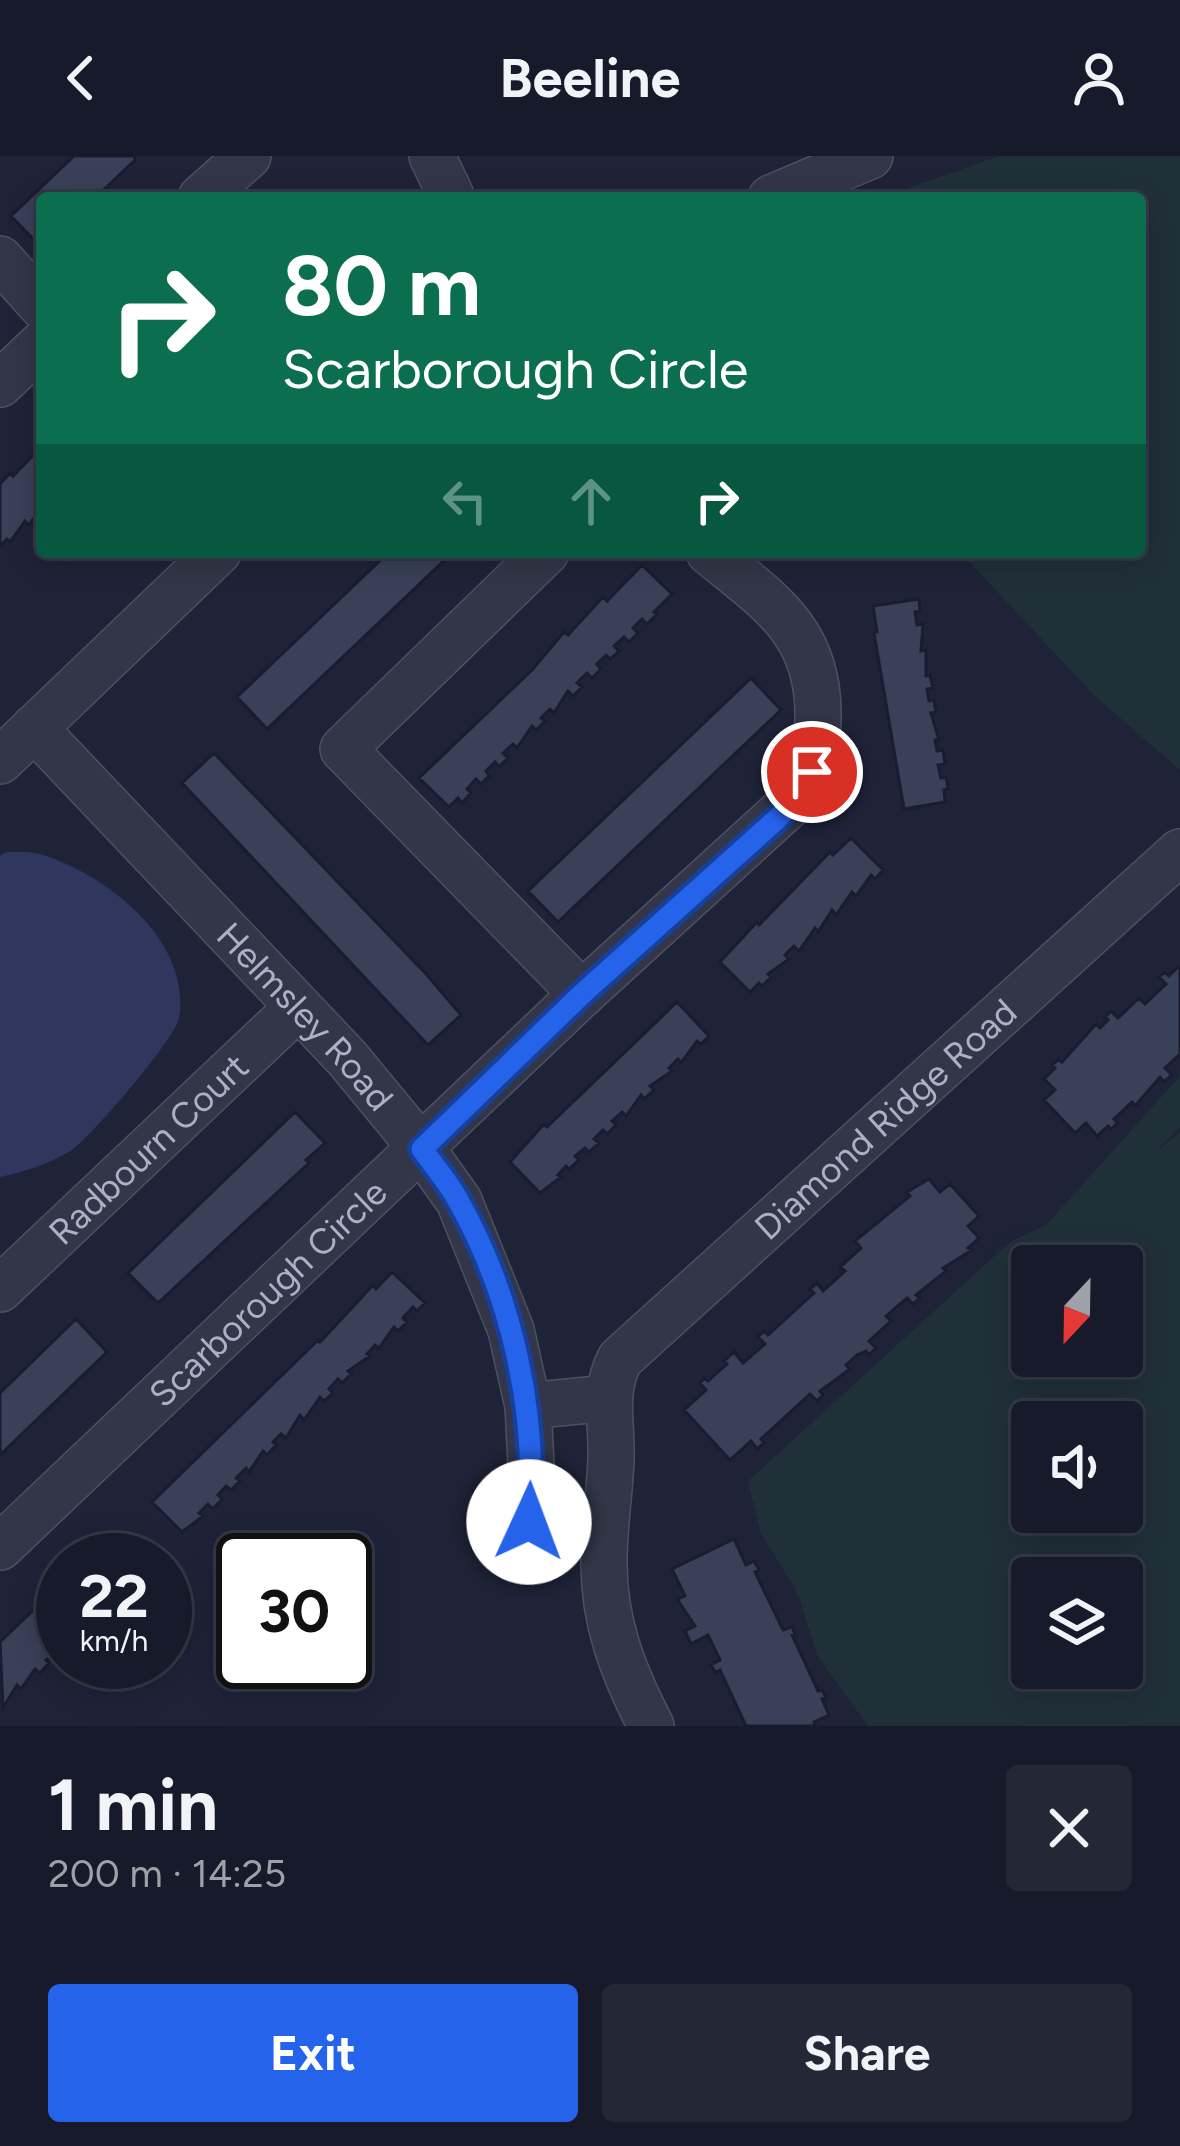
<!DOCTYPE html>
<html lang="en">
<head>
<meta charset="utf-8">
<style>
	:root { --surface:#161a2a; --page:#232736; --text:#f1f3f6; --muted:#9ea1a8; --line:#353847; --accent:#2563eb }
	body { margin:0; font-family:Figtree,sans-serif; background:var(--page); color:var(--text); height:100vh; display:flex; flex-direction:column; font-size:45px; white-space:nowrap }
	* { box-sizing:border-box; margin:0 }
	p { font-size:39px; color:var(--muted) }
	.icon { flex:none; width:66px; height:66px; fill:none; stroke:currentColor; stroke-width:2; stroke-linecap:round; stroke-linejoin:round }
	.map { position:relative; height:1570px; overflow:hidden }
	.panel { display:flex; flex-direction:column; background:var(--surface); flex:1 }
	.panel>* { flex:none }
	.hud { position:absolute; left:36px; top:36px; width:1110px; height:366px; border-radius:12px; box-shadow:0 6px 30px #0003,0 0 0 3px var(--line); background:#0b6e4f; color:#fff; overflow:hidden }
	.needle { width:78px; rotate:202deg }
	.tools { position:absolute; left:1011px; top:1089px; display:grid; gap:24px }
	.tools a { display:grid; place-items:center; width:132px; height:132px; border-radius:12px; background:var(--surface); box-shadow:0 6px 30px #0003,0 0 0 3px var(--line); font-size:60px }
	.speed { position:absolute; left:36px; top:1377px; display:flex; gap:24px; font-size:60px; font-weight:700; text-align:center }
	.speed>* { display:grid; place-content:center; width:156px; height:156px; border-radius:50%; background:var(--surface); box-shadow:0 6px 30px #0003,0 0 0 3px var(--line); line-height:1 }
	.speed small { font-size:30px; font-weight:400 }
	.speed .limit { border:6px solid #111; border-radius:18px; background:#fff; color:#111 }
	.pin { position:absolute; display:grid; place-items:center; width:102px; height:102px; color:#fff; margin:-51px; border:6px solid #fff; border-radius:50%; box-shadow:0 3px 12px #0007 }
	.me { position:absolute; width:132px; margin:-66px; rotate:2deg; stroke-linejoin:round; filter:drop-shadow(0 0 9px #0008) }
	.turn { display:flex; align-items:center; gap:42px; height:252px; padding:0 48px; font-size:54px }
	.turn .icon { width:156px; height:156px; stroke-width:2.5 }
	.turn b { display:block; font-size:84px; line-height:102px }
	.lanes { display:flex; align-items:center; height:114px; padding:0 48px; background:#0003; justify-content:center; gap:60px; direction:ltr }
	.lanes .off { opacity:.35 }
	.round { display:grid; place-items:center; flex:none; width:126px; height:126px; border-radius:12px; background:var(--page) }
	.headline { display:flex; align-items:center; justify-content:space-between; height:204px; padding:0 48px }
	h1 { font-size:72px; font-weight:700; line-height:90px }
	.button { display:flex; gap:24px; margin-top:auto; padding:24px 48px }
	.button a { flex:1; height:138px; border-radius:12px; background:var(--accent); color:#fff; font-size:48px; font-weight:700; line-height:138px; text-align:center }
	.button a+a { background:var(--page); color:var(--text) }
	header { display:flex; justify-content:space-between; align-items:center; height:156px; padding:0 48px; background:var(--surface); font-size:54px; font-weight:700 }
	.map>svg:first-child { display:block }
	.green { fill:#203039; fill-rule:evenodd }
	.water { fill:#2f375e }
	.building { fill:#3a4058; stroke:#191d2f; stroke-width:3 }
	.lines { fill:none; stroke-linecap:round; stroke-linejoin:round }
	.minor-casing { stroke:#4c5063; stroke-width:48 }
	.minor { stroke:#323648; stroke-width:45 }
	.route-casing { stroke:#184099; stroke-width:30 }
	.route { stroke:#2563eb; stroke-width:21 }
	.labels { text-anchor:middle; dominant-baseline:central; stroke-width:12; stroke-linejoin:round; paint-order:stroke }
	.street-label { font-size:36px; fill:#acafc5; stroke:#181b2c }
</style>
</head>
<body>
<header><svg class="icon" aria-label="back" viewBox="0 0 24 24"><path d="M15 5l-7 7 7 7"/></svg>Beeline<svg class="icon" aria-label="person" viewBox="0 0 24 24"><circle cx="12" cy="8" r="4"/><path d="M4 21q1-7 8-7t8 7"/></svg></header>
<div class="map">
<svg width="1180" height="1570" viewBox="0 0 1180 1570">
	<rect width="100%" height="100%" fill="#1e2338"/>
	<!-- green -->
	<path class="green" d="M 999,0 L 1180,0 L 1180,614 L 1095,540 L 960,396 L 1140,396 L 1140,42 L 880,42 Z
		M 1180,920 L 1180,971 L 1153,998 L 1180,976 L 1180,1570 L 868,1570 L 817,1499 L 798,1438 L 761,1377 L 748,1325 L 1011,1085 L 1047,1068 ZM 1032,1110 L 1122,1110 L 1122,1200 L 1032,1200 ZM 1122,1266 L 1122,1356 L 1032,1356 L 1032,1266 ZM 1122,1422 L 1122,1512 L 1032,1512 L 1032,1422 Z"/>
	<!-- water -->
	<path class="water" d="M 6,696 C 18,696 32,695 43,699 C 109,720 192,786 179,862 C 176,882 88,985 69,996 C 48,1008 24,1016 0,1021 L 0,700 Z"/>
	<!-- building -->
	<path class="building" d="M 74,0 L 134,0 L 135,4 L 95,42 L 42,42 L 40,90 L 11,60 Z
		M 42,290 L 42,350 L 29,369 L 25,365 L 10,386 L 7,383 L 0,390 L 0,328 L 10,317 L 13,320 Z
		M 389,396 L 453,396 L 267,573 L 237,541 Z
		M 642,409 L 672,438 L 654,456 L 657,458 L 647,468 L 642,463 L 633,472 L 638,477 L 629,486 L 624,481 L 614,490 L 619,495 L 610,503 L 606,499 L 597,508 L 601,513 L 592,522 L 587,517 L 577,527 L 582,531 L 573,540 L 568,535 L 554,557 L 550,553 L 541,562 L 545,565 L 536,574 L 532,570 L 517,592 L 513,588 L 503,597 L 508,602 L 499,611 L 495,606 L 486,615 L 489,620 L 481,628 L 476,623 L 467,633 L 471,637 L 462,647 L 458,642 L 449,651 L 419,622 L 532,514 L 564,476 L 568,479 L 603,441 L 607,445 Z
		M 919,443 L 920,455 L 915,456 L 917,469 L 923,468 L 921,495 L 926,494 L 926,520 L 930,519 L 933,532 L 927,533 L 929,545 L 934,544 L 936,556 L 931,557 L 939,584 L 935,584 L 937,595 L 943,594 L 945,608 L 938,609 L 941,622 L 946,621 L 948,633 L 944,634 L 945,646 L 904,653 L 874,477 L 877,476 L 873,450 Z
		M 751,522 L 781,554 L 558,766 L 528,735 Z
		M 214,597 L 427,819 L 461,859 L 428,889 L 182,627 Z
		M 851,682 L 883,714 L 875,723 L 871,719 L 856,740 L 852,736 L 836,759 L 832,754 L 818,776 L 815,772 L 799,795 L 794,790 L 785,799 L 789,803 L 768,818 L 771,821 L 762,830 L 759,827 L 750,836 L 720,806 L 757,766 L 759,769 L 830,696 L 833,699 Z
		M 1180,809 L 1180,898 L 1165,912 L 1172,919 L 1164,926 L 1160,921 L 1135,950 L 1132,946 L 1114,963 L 1118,967 L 1111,973 L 1108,970 L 1097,980 L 1086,967 L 1075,977 L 1044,944 L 1055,934 L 1044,923 L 1055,912 L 1052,909 L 1059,903 L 1062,906 L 1096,868 L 1100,872 L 1108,864 L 1105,861 L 1111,855 L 1118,862 L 1139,842 L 1145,848 L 1166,828 L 1159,821 L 1165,816 L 1169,820 Z
		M 677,846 L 709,880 L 701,888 L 697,885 L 681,907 L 678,903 L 669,912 L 672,915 L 650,930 L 654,934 L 644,943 L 641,939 L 626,960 L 622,956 L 612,965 L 616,969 L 607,978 L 603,974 L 594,983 L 599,987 L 589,996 L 585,992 L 575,1000 L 579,1004 L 569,1013 L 566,1010 L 558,1019 L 561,1021 L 540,1037 L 510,1006 L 544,968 L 547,971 Z
		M 295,956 L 325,987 L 306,1004 L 309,1007 L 158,1147 L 128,1117 Z
		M 929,1023 L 940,1036 L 950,1028 L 979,1060 L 968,1070 L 979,1082 L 968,1092 L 972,1094 L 943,1112 L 946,1115 L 916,1139 L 920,1142 L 913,1148 L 907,1142 L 886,1160 L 891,1165 L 869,1185 L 876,1192 L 869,1199 L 866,1195 L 857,1199 L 846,1209 L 850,1213 L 820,1235 L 823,1239 L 817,1245 L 810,1238 L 761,1283 L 764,1287 L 757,1293 L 751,1285 L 730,1304 L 684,1254 L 706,1234 L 700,1227 L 705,1222 L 708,1225 L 727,1208 L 724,1205 L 734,1196 L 743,1207 L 765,1188 L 758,1181 L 764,1175 L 768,1179 L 814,1137 L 810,1133 L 817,1127 L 823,1135 L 845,1115 L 840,1111 L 861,1092 L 855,1085 L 910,1040 L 907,1036 Z
		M 392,1116 L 425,1147 L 417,1155 L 413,1151 L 403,1162 L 407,1166 L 398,1175 L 394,1171 L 379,1192 L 375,1189 L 367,1198 L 370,1200 L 348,1215 L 351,1218 L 342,1227 L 338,1223 L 329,1233 L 333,1237 L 324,1245 L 320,1241 L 304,1264 L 300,1259 L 286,1282 L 281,1278 L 273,1286 L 276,1289 L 267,1299 L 263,1295 L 249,1316 L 246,1312 L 236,1322 L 240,1325 L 231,1334 L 226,1330 L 218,1339 L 222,1343 L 213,1353 L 208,1348 L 199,1357 L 203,1360 L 182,1376 L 152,1346 L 318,1184 L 320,1186 L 373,1129 L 376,1133 Z
		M 76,1163 L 107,1196 L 0,1299 L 0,1237 Z
		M 734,1383 L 746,1409 L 754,1405 L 759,1414 L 755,1416 L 783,1474 L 792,1471 L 795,1478 L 792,1479 L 818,1535 L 822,1534 L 826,1541 L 822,1543 L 829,1559 L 814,1566 L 815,1570 L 746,1570 L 720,1514 L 716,1517 L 711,1509 L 720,1504 L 708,1479 L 691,1488 L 685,1475 L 695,1470 L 677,1443 L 685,1440 L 672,1413 Z
		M 63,1426 L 63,1493 L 46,1504 L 49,1507 L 40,1517 L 35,1513 L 21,1533 L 17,1529 L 3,1552 L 0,1486 Z"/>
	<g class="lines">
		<defs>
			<g id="minor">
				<path d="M 432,0 L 452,42"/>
				<path d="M 201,42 L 248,0"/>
				<path d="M 771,42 L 870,0"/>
				<path d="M 0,103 L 42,150"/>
				<path d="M 0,228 L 42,188"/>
				<path d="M 546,396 L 343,593 L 582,838"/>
				<path id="s1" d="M 34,572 L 347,902 L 422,993 L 459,1045 L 511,1174 L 528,1250 L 532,1328 L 525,1404"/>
				<path d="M 0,605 L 218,396"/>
				<path id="s2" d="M 0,1133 L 297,852"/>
				<path d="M 528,1250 L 608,1242"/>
				<path id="s3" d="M 0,1391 L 582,838 L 798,641 C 813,614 818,591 818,560 C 819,475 769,445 709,396"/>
				<path id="s4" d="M 651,1570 C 623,1516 603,1465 604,1403 C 604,1370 610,1336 611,1302 C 612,1267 603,1235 620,1203 L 1180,696"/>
			</g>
		</defs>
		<!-- minor casing -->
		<use href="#minor" class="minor-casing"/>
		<!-- minor -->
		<use href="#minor" class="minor"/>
	</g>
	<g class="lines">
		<defs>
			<path id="route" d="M 529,1366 C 538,1257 512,1141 459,1046 C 449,1027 434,1010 422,993 L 582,838 L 778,662 L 798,641 L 812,616"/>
		</defs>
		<!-- route casing -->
		<use href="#route" class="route-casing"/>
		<!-- route -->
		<use href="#route" class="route"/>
	</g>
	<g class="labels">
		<!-- street labels -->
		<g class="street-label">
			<text stroke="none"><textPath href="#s1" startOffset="396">Helmsley Road</textPath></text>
			<text stroke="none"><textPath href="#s4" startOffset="735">Diamond Ridge Road</textPath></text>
			<text stroke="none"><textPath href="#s2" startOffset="204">Radbourn Court</textPath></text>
			<text stroke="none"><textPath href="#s3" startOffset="369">Scarborough Circle</textPath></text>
		</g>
	</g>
</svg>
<div class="tools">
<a><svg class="needle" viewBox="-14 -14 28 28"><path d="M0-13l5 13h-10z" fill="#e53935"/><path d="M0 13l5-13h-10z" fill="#9ea1a8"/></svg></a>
<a><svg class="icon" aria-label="sound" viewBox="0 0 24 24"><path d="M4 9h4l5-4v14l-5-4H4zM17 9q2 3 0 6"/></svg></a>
<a><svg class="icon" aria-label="layers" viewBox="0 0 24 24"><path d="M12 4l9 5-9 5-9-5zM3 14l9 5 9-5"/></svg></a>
</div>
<div class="speed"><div>22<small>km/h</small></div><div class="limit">30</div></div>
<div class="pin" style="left:812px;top:616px;background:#d93025"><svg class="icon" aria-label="arrive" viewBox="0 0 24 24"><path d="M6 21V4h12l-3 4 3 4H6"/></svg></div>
<svg class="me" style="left:529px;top:1366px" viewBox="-20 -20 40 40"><circle r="19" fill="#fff"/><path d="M0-13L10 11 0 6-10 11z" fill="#2563eb"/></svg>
<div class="hud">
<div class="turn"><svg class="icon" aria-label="right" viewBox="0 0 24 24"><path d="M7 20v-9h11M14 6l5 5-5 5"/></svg><div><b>80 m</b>Scarborough Circle</div></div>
<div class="lanes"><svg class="icon off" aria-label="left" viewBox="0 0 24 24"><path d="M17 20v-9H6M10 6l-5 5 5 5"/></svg><svg class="icon off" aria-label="ahead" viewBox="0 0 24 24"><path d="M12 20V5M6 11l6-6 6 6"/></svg><svg class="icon" aria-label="right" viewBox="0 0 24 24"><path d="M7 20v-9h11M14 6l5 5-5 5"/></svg></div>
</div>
</div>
<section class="panel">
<div class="headline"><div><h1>1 min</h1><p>200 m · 14:25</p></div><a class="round"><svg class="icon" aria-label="close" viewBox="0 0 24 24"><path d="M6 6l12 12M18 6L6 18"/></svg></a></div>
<div class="button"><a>Exit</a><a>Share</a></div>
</section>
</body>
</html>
